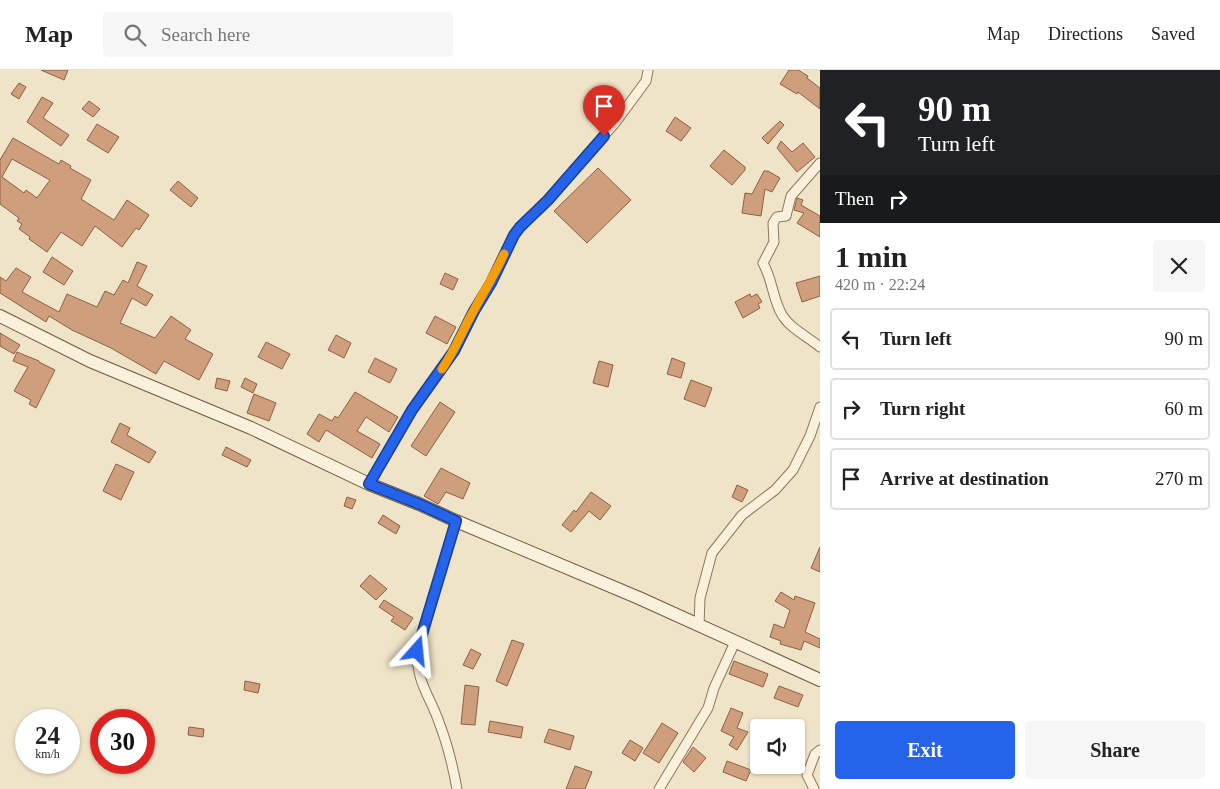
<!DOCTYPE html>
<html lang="en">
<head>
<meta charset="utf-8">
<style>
	:root { --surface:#fff; --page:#f6f6f6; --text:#222; --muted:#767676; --line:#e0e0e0; --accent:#2563eb }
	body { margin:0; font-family:Georgia,serif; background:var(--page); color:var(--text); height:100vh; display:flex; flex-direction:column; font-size:19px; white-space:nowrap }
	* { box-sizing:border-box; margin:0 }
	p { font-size:16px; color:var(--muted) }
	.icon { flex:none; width:28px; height:28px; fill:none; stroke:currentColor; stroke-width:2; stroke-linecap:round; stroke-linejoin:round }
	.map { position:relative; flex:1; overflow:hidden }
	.sheet { display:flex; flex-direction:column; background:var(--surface); width:400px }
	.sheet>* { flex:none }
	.guide { background:#202124; color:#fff; overflow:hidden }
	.tools { position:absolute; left:750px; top:649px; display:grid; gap:10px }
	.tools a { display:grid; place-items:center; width:55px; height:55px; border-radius:5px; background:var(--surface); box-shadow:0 1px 4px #0004; font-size:25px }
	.speed { position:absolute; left:15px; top:639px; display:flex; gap:10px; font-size:25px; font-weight:700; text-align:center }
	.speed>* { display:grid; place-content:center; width:65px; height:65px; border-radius:50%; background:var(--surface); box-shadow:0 1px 4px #0004; line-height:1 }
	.speed small { font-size:12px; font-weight:400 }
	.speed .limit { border:8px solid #d22; background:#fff; color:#111 }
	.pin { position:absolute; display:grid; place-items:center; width:42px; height:42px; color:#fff; margin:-51px -21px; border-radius:50% 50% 50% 0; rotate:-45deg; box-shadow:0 0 5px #0007 }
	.pin .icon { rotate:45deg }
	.me { position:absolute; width:55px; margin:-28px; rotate:18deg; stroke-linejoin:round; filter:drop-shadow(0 0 4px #0008) }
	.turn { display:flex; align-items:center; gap:18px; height:105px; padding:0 15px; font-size:22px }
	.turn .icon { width:65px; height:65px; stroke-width:2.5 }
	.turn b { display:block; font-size:35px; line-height:42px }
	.then { display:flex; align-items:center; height:48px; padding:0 15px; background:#0003; gap:10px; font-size:19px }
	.round { display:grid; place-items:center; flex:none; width:52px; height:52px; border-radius:5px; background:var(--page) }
	.summary { display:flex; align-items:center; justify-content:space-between; height:85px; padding:0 15px }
	h1 { font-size:30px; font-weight:600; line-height:38px }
	.action { display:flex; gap:10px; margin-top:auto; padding:10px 15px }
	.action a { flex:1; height:58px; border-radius:5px; background:var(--accent); color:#fff; font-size:20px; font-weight:600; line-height:58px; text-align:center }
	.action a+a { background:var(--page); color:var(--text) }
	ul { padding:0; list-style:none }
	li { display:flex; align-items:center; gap:15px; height:62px; margin:0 10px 8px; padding:0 5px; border:2px solid var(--line); border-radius:5px }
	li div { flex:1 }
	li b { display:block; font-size:19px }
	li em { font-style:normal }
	header { display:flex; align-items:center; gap:30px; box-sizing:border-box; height:70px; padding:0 25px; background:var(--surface); border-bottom:1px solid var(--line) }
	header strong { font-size:24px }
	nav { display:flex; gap:28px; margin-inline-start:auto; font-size:18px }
	.search { width:350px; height:45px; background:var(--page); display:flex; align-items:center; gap:12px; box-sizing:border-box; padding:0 18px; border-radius:5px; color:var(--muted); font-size:19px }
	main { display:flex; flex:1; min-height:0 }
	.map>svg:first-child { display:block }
	.building { fill:#cf9f7d; stroke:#8d5f41; fill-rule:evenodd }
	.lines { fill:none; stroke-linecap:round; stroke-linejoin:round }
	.street-casing { stroke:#8d765c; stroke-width:11 }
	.secondary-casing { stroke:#6f573f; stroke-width:14 }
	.street { stroke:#faf1dc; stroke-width:9 }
	.secondary { stroke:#faf1dc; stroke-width:12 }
	.route-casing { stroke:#184099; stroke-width:12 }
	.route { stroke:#2563eb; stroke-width:9 }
	.slow { stroke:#f59e0b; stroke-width:9 }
</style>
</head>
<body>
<header>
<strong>Map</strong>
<div class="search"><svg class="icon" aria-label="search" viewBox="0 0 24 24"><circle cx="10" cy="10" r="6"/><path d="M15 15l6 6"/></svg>Search here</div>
<nav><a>Map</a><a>Directions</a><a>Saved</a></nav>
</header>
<main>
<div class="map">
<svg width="820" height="719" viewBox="0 0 820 719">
	<rect width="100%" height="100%" fill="#f0e4c8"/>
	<!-- building -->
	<path class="building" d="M 41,0 L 68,0 L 64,10 Z
		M 789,0 L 798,0 L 808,6 L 807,8 L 820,18 L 820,39 L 798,22 L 797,24 L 780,14 Z
		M 19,13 L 26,17 L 19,29 L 11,24 Z
		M 42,27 L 53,33 L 43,48 L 69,65 L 61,76 L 27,52 Z
		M 89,31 L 100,39 L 93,47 L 82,39 Z
		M 675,47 L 691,58 L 681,71 L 666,61 Z
		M 780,51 L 784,55 L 768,74 L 762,68 Z
		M 97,54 L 119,67 L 108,83 L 87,70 Z
		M 13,68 L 59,94 L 61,90 L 71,96 L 70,98 L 91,110 L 81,129 L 114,150 L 127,130 L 149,145 L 139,160 L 136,158 L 122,177 L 95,156 L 82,176 L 61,162 L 47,182 L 29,169 L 30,167 L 19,159 L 22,154 L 17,151 L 19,148 L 0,134 L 0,90 ZM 12,89 L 50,110 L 37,128 L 26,120 L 24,123 L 2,107 Z
		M 781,71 L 792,82 L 803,73 L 815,87 L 797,102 L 777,78 Z
		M 724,80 L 745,97 L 745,100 L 732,115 L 710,96 Z
		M 598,98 L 631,130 L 587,173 L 554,141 Z
		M 764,101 L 768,101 L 780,108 L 772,122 L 765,119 L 761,146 L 742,143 L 745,123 L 752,124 Z
		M 178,111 L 198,128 L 191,137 L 170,120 Z
		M 797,128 L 803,130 L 801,135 L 820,146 L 820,167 L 797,153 L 804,143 L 794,140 Z
		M 52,187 L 73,201 L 64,215 L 43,202 Z
		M 137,192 L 147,196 L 137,216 L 153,225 L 146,236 L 132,228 L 120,253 L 155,268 L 171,246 L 191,260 L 185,269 L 213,284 L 199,310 L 164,291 L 156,304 L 111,278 L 72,260 L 49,246 L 46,252 L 0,223 L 0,207 L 6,211 L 16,198 L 31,207 L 22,222 L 59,242 L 67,224 L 97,237 L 105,221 L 114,225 L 123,210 L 128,213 Z
		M 445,203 L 458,209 L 453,220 L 440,214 Z
		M 820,206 L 820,226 L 802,232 L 796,213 Z
		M 750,224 L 751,227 L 757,224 L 762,232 L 758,234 L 760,238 L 743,248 L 735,232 Z
		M 435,246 L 456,257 L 447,274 L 426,263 Z
		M 0,263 L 20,275 L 14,284 L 0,276 Z
		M 336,265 L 351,273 L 344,288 L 328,280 Z
		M 266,272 L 290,284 L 282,299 L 258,287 Z
		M 17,282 L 39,291 L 39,292 L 55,300 L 36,338 L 29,334 L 31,330 L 14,321 L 28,297 L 13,291 Z
		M 375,288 L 397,299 L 390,313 L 368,302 Z
		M 672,288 L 685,293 L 681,308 L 667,304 Z
		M 599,291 L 613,295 L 608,317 L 593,313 Z
		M 217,308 L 230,311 L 227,321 L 215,318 Z
		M 245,308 L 257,314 L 253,323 L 241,317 Z
		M 691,310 L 712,318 L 705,337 L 684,329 Z
		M 355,322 L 398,347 L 389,362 L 366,347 L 357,361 L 380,374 L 372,388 L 326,360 L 319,372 L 307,364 L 319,344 L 332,351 L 335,346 L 338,348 Z
		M 254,324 L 276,333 L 269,351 L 247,343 Z
		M 440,332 L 455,342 L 426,386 L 411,376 Z
		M 120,353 L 130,358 L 127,365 L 156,382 L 149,393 L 111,372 Z
		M 226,377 L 251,390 L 247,397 L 222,385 Z
		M 116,394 L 134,402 L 121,430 L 103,421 Z
		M 441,398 L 470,413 L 463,429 L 446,422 L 438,434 L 424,426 Z
		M 737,415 L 748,420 L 742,432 L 732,427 Z
		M 591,422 L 611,436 L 600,450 L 589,441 L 571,462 L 562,455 L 574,440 L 576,442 Z
		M 347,427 L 356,430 L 352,439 L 344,436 Z
		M 383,445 L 400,456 L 396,464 L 378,453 Z
		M 820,477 L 820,502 L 811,498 Z
		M 370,505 L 387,519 L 376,530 L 360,516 Z
		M 781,522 L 794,530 L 795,526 L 815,533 L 805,562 L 820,569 L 820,578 L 804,571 L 801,580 L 780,574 L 781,571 L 770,567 L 774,554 L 784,558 L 790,540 L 775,531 Z
		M 384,530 L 413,548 L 405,560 L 391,551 L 394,547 L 379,537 Z
		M 512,570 L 524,574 L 507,616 L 496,611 Z
		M 471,579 L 481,584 L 473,599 L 463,595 Z
		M 734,591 L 768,604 L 763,617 L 729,604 Z
		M 245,611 L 260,614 L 258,623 L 244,620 Z
		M 465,615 L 479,617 L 475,655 L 461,654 Z
		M 779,616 L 803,625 L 798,637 L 774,628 Z
		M 731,638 L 743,643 L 737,658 L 748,662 L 737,680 L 729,675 L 734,667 L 721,661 Z
		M 490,651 L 523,657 L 521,668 L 488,662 Z
		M 662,653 L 678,663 L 659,693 L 643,683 Z
		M 189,657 L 204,659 L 203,667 L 188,665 Z
		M 549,659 L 574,666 L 570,680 L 544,672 Z
		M 630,670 L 643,678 L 635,691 L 622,683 Z
		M 693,677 L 706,688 L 694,702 L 683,692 Z
		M 727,691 L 751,700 L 746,711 L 723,702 Z
		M 575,696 L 592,702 L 585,719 L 566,719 Z"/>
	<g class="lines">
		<defs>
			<path id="street" d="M 820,93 L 791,126 L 786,146 L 777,147 L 773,153 L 774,172 L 763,193 C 772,209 772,224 780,241 C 787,257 807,266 820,277
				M 369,414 L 412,340 L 454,281 L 474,241 L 491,213 L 514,165 L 520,157 L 548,130 L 615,53 L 646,11 L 648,1
				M 456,451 L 417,581 C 417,615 430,625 440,655 C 448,676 453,697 457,719
				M 699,555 L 700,528 L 712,483 L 742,445 L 775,420 L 793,400 L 810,366 L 820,337
				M 659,719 L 708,638 L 714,618 L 735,572
				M 814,719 L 807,705 L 815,684 L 820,680"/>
			<path id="secondary" d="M 0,246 L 90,291 L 251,358 L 369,414 L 419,434 L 456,451 L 639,528 L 820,610"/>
		</defs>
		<!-- street casing -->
		<use href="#street" class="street-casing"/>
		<!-- secondary casing -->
		<use href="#secondary" class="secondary-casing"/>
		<!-- street -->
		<use href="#street" class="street"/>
		<!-- secondary -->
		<use href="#secondary" class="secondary"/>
	</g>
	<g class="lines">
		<defs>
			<path id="route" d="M 417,581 L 456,451 L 419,434 L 369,414 L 412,340 L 454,281 L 474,241 L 491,213 L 514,165 L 520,157 L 548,130 L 604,66"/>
		</defs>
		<!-- route casing -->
		<use href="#route" class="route-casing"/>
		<!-- route -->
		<use href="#route" class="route"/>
		<!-- slow -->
		<path class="slow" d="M 442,299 C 456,279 462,261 474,240 C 484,221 495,204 504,184"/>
	</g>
</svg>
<div class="tools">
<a><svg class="icon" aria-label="sound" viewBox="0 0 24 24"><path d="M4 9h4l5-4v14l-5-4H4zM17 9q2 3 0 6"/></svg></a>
</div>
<div class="speed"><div>24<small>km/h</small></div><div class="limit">30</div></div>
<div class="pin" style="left:604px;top:66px;background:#d93025"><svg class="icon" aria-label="arrive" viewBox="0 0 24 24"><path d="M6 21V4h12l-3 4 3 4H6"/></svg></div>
<svg class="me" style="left:417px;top:581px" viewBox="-20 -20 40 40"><path d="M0-17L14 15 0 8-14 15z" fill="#2563eb" stroke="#fff" stroke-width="4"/></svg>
</div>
<section class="sheet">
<div class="guide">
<div class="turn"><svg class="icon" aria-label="left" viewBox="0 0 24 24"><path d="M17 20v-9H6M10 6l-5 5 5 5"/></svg><div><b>90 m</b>Turn left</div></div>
<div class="then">Then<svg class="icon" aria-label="right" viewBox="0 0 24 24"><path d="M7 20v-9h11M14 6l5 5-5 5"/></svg></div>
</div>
<div class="summary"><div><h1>1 min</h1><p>420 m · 22:24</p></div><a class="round"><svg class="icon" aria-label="close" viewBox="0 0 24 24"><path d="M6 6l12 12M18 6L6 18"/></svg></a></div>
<ul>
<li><svg class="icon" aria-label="left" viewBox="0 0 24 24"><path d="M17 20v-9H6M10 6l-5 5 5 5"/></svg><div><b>Turn left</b></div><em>90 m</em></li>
<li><svg class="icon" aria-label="right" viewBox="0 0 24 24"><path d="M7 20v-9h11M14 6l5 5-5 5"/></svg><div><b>Turn right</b></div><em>60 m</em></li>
<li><svg class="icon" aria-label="arrive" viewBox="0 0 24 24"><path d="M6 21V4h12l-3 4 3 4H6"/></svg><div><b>Arrive at destination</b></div><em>270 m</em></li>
</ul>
<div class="action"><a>Exit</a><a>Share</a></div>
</section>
</main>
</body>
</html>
